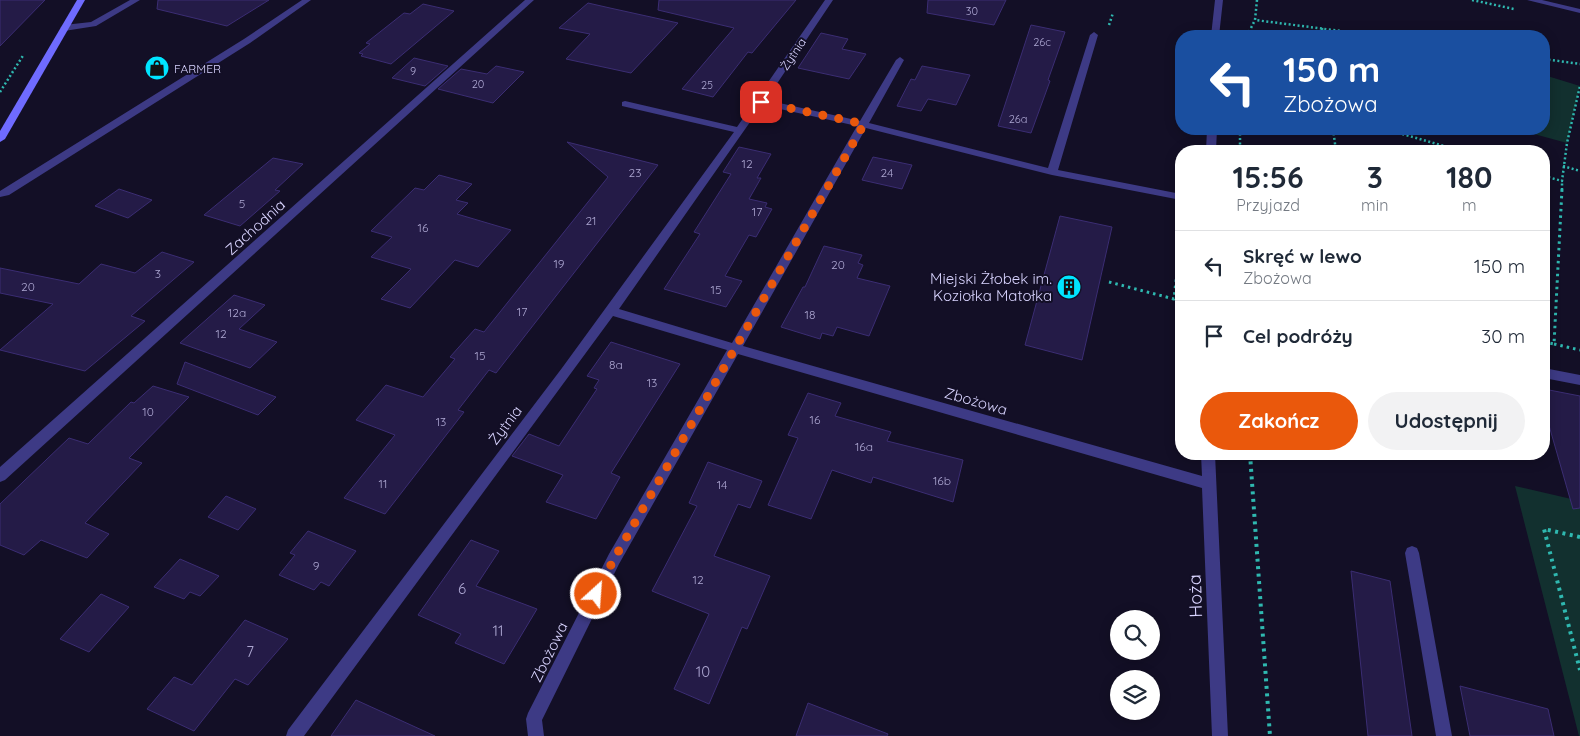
<!DOCTYPE html>
<html lang="pl">
<head>
<meta charset="utf-8">
<style>
	:root { --surface:#fff; --page:#f2f2f3; --text:#1f2937; --muted:#747a83; --line:#e0e1e3; --accent:#ea580c }
	body { margin:0; font-family:Quicksand,sans-serif; background:var(--page); color:var(--text); height:100vh; display:flex; flex-direction:column; font-size:19px; white-space:nowrap }
	* { box-sizing:border-box; margin:0 }
	p { font-size:16px; color:var(--muted) }
	.icon { flex:none; width:28px; height:28px; fill:none; stroke:currentColor; stroke-width:2; stroke-linecap:round; stroke-linejoin:round }
	.map { position:relative; flex:1; overflow:hidden }
	.sheet { position:absolute; left:1175px; top:145px; width:375px; height:315px; display:flex; flex-direction:column; background:var(--surface); border-radius:20px; box-shadow:0 2px 12px #0003 }
	.sheet>* { flex:none }
	.hud { position:absolute; left:1175px; top:30px; width:375px; height:105px; border-radius:20px; box-shadow:0 2px 12px #0003; background:#1a4fa0; color:#fff; overflow:hidden }
	.buttons { position:absolute; left:1110px; top:610px; display:grid; gap:10px }
	.buttons a { display:grid; place-items:center; width:50px; height:50px; border-radius:50%; background:var(--surface); box-shadow:0 2px 12px #0003; font-size:25px }
	.pin { position:absolute; display:grid; place-items:center; width:42px; height:42px; color:#fff; margin:-21px; border-radius:10px; box-shadow:0 2px 8px #0006 }
	.me { position:absolute; width:55px; margin:-28px; rotate:26deg; stroke-linejoin:round; filter:drop-shadow(0 0 4px #0008) }
	.turn { display:flex; align-items:center; gap:18px; height:105px; padding:0 25px; font-size:22px }
	.turn .icon { width:65px; height:65px; stroke-width:2.5 }
	.turn b { display:block; font-size:35px; line-height:42px }
	.eta { display:flex; justify-content:space-evenly; align-items:center; height:85px; text-align:center }
	.eta b { font-size:30px; font-weight:800; line-height:35px }
	.action { display:flex; gap:10px; margin-top:auto; padding:10px 25px }
	.action a { flex:1; height:58px; border-radius:30px; background:var(--accent); color:#fff; font-size:20px; font-weight:800; line-height:58px; text-align:center }
	.action a+a { background:var(--page); color:var(--text) }
	ul { padding:0; list-style:none }
	li { display:flex; align-items:center; gap:15px; height:70px; padding:0 25px; border-top:1px solid var(--line) }
	li div { flex:1 }
	li b { display:block; font-size:19px }
	li em { font-style:normal }
	.map>svg:first-child { display:block }
	.green { fill:#12302f }
	.building { fill:#241b47; stroke:#3b2d73 }
	.lines { fill:none; stroke-linecap:round; stroke-linejoin:round }
	.path-far2 { stroke:#2fb8b0; stroke-width:2.5; stroke-dasharray:2 2.5; stroke-linecap:butt }
	.path-far1 { stroke:#2fb8b0; stroke-width:3; stroke-dasharray:2.5 4; stroke-linecap:butt }
	.path { stroke:#2fb8b0; stroke-width:4; stroke-dasharray:3 4.5; stroke-linecap:butt }
	.service { fill:#3d3a85; fill-rule:evenodd }
	.minor { fill:#3d3a85; fill-rule:evenodd }
	.tertiary { fill:#3d3a85; fill-rule:evenodd }
	.secondary { fill:#6f6bff; fill-rule:evenodd }
	.route { stroke:#ea580c; stroke-width:9; stroke-dasharray:0 16.2 }
	.labels { text-anchor:middle; dominant-baseline:central; stroke-width:4; stroke-linejoin:round; paint-order:stroke }
	.far-number-label { font-size:11px; fill:#aca6d1 }
	.far-street-label { font-size:12px; fill:#d9d4ff; stroke:#130f26 }
	.far-poi-label { font-size:12px; fill:#d9d4ff; stroke:#130f26; text-anchor:start }
	.number-label { font-size:12px; fill:#aca6d1 }
	.street-label { font-size:15px; fill:#d9d4ff; stroke:#130f26 }
	.poi-label { font-size:15px; fill:#d9d4ff; stroke:#130f26; text-anchor:end }
	.near-number-label { font-size:15px; fill:#aca6d1 }
	.near-street-label { font-size:18px; fill:#d9d4ff; stroke:#130f26 }
</style>
</head>
<body>
<div class="map">
<svg width="1580" height="736" viewBox="0 0 1580 736">
	<rect width="100%" height="100%" fill="#130f26"/>
	<!-- green -->
	<path class="green" d="M 1544,75 L 1580,86 L 1567,143 L 1516,129 L 1544,129 Z
		M 1515,486 L 1580,501 L 1580,736 L 1579,736 Z"/>
	<!-- building -->
	<path class="building" d="M 0,0 L 45,0 L 0,46 Z
		M 158,0 L 269,0 L 227,26 L 157,9 Z
		M 659,0 L 796,0 L 752,53 L 748,52 L 713,97 L 682,89 L 734,28 L 658,10 Z
		M 928,0 L 1006,0 L 994,25 L 927,13 Z
		M 588,3 L 610,8 L 678,23 L 631,73 L 566,59 L 590,34 L 559,28 Z
		M 423,4 L 454,11 L 391,64 L 361,56 L 363,54 L 359,53 L 370,44 L 366,43 L 404,13 L 410,14 Z
		M 1031,25 L 1065,32 L 1048,80 L 1050,81 L 1031,133 L 998,126 Z
		M 821,33 L 848,39 L 842,49 L 866,54 L 849,79 L 798,68 Z
		M 414,58 L 448,66 L 425,86 L 392,78 Z
		M 496,66 L 524,72 L 493,103 L 438,89 L 461,69 L 487,74 Z
		M 922,66 L 970,75 L 956,105 L 928,99 L 921,111 L 897,106 L 911,79 L 915,80 Z
		M 567,142 L 658,165 L 496,373 L 489,370 L 458,410 L 464,412 L 385,514 L 344,498 L 395,435 L 356,420 L 386,385 L 423,397 L 455,359 L 450,357 L 475,329 L 484,332 L 608,177 Z
		M 739,147 L 771,154 L 757,178 L 761,178 L 749,199 L 767,203 L 765,207 L 772,209 L 756,237 L 749,235 L 725,276 L 742,281 L 726,307 L 664,289 L 700,234 L 694,232 L 731,174 L 723,172 Z
		M 873,157 L 912,165 L 902,189 L 862,180 Z
		M 273,158 L 303,164 L 275,190 L 280,191 L 240,226 L 204,215 Z
		M 439,175 L 472,184 L 456,200 L 468,203 L 457,214 L 511,230 L 478,267 L 455,260 L 410,308 L 381,299 L 411,269 L 371,257 L 392,237 L 371,231 L 415,188 L 424,190 Z
		M 119,189 L 152,200 L 128,218 L 95,206 Z
		M 1060,216 L 1112,227 L 1082,360 L 1025,345 Z
		M 824,246 L 862,255 L 858,263 L 863,265 L 857,278 L 890,286 L 869,336 L 837,327 L 833,336 L 822,333 L 820,339 L 781,327 L 803,287 L 805,287 Z
		M 162,252 L 194,262 L 131,316 L 145,321 L 85,371 L 0,350 L 53,304 L 0,293 L 0,268 L 79,284 L 101,264 L 135,273 Z
		M 234,295 L 265,305 L 239,329 L 277,342 L 250,368 L 180,343 Z
		M 611,342 L 680,364 L 611,473 L 620,477 L 596,519 L 546,502 L 563,475 L 512,456 L 529,434 L 559,446 L 597,389 L 594,388 L 599,380 L 587,376 Z
		M 185,362 L 276,397 L 258,415 L 177,384 Z
		M 153,386 L 189,397 L 129,458 L 142,463 L 85,523 L 109,534 L 87,558 L 41,540 L 24,555 L 0,545 L 0,504 L 69,438 L 88,444 L 131,402 L 134,403 Z
		M 1544,389 L 1580,396 L 1580,508 L 1573,509 L 1544,408 Z
		M 808,393 L 841,403 L 835,416 L 891,432 L 887,441 L 963,460 L 953,502 L 873,477 L 871,483 L 832,470 L 811,519 L 768,505 L 798,438 L 788,435 Z
		M 708,462 L 762,481 L 750,508 L 738,504 L 714,556 L 770,576 L 747,629 L 742,627 L 709,704 L 674,689 L 709,614 L 652,591 L 697,506 L 689,503 Z
		M 226,496 L 256,509 L 238,530 L 208,517 Z
		M 308,531 L 356,551 L 329,586 L 321,582 L 314,590 L 279,575 L 295,555 L 290,553 Z
		M 471,540 L 499,551 L 476,586 L 537,609 L 504,664 L 455,643 L 461,634 L 418,615 Z
		M 180,559 L 219,576 L 200,596 L 190,592 L 184,599 L 154,587 Z
		M 1351,571 L 1390,581 L 1412,736 L 1368,736 Z
		M 101,594 L 129,607 L 89,652 L 60,639 Z
		M 245,620 L 288,639 L 248,685 L 235,679 L 194,731 L 147,709 L 174,677 L 192,685 Z
		M 1460,686 L 1548,709 L 1554,736 L 1470,736 Z
		M 356,700 L 435,736 L 331,736 Z
		M 808,703 L 888,734 L 887,736 L 796,736 Z"/>
	<g class="lines">
		<!-- path-far2 -->
		<path class="path-far2" d="M 1257,0 L 1255,20 L 1380,36
			M 1472,0 L 1514,9
			M 1109,25 L 1113,13
			M 1322,28 L 1323,36
			M 1247,36 L 1255,20
			M 1544,59 L 1580,64
			M 0,92 L 24,54
			M 1240,129 L 1240,151
			M 1333,129 L 1336,151
			M 1385,129 L 1461,151
			M 1563,166 L 1580,171
			M 1544,176 L 1562,181 L 1567,143 L 1580,86
			M 1562,190 L 1562,181"/>
		<!-- path-far1 -->
		<path class="path-far1" d="M 1109,282 L 1174,299 L 1177,272 L 1181,273
			M 1544,342 L 1554,344 L 1562,189
			M 1554,344 L 1580,350"/>
		<!-- path -->
		<path class="path" d="M 1250,454 L 1270,736
			M 1580,537 L 1544,529 L 1580,670"/>
		<!-- service -->
		<path class="service" d="M 302,0 L 311,0 L 250,43 L 9,195 L 0,197 L 0,191 L 244,39 Z
			M 1412,546 L 1417,548 L 1419,553 L 1452,736 L 1436,736 L 1405,553 L 1407,548 Z"/>
		<!-- minor -->
		<path class="minor" d="M 130,0 L 140,0 L 96,26 L 64,31 L 60,28 L 64,25 L 91,22 Z
			M 525,0 L 534,0 L 5,480 L 0,482 L 0,467 Z
			M 825,0 L 833,0 L 766,100 L 860,121 L 896,60 L 900,57 L 904,60 L 869,123 L 1048,168 L 1090,35 L 1094,32 L 1098,35 L 1058,170 L 1181,194 L 1181,200 L 1052,175 L 866,128 L 743,346 L 1202,476 L 1201,454 L 1215,454 L 1228,736 L 1212,736 L 1202,488 L 738,354 L 619,564 L 542,720 L 544,736 L 528,736 L 526,719 L 528,713 L 609,554 L 727,350 L 613,316 L 304,736 L 286,736 L 288,730 L 562,368 L 734,132 L 622,106 L 622,102 L 625,101 L 737,127 ZM 762,105 L 857,126 L 732,343 L 619,309 Z
			M 1215,0 L 1223,0 L 1219,36 L 1211,36 Z
			M 1207,129 L 1217,129 L 1216,151 L 1206,151 Z
			M 1544,368 L 1580,375 L 1580,385 L 1544,378 Z"/>
		<!-- tertiary -->
		<path class="tertiary" d="M 1527,0 L 1542,0 L 1580,9 L 1580,13 Z"/>
		<!-- secondary -->
		<path class="secondary" d="M 77,0 L 85,0 L 5,139 L 0,142 L 0,131 Z"/>
	</g>
	<g class="lines">
		<!-- route -->
		<path class="route" d="M 596,594 L 614,559 L 864,124 L 761,102"/>
	</g>
	<!-- icons -->
	<defs>
		<symbol id="shop-disc" viewBox="-11 -11 22 22"><circle r="9.5" fill="#00e5ff" stroke="#130f26"/><path d="M-5-2.5h2.3a2.7 3.5 0 0 1 5.4 0H5L5.5 6h-11ZM-1.5-2.5h3a1.5 2.3 0 0 0-3 0Z" fill="#111"/></symbol>
		<symbol id="building-disc" viewBox="-11 -11 22 22"><circle r="9.5" fill="#00e5ff" stroke="#130f26"/><path d="M-4-6H4V6H1V3H-1V6H-4ZM-2.5-4.3h1.7v1.8h-1.7ZM.8-4.3h1.7v1.8H.8ZM-2.5-1h1.7V.8h-1.7ZM.8-1h1.7V.8H.8Z" fill="#111"/></symbol>
	</defs>
	<g fill-rule="evenodd">
		<use href="#shop-disc" x="143" y="54" width="28" height="28"/>
		<use href="#building-disc" x="1055" y="273" width="28" height="28"/>
	</g>
	<g class="labels">
		<!-- far-number labels -->
		<g class="far-number-label">
			<text x="972" y="11">30</text>
			<text x="1042" y="42">26c</text>
			<text x="413" y="71">9</text>
			<text x="478" y="84">20</text>
			<text x="707" y="85">25</text>
			<text x="1018" y="119">26a</text>
		</g>
		<!-- far-street labels -->
		<g class="far-street-label">
			<text transform="translate(793 54) rotate(-56)">Żytnia</text>
		</g>
		<!-- far-poi labels -->
		<g class="far-poi-label">
			<text x="174" y="68">FARMER</text>
		</g>
		<!-- number labels -->
		<g class="number-label">
			<text x="747" y="163">12</text>
			<text x="635" y="172">23</text>
			<text x="887" y="172">24</text>
			<text x="242" y="203">5</text>
			<text x="757" y="211">17</text>
			<text x="591" y="220">21</text>
			<text x="423" y="227">16</text>
			<text x="559" y="263">19</text>
			<text x="838" y="264">20</text>
			<text x="158" y="273">3</text>
			<text x="28" y="286">20</text>
			<text x="716" y="289">15</text>
			<text x="522" y="311">17</text>
			<text x="237" y="312">12a</text>
			<text x="810" y="314">18</text>
			<text x="221" y="333">12</text>
			<text x="480" y="355">15</text>
			<text x="616" y="364">8a</text>
			<text x="652" y="382">13</text>
			<text x="148" y="411">10</text>
			<text x="815" y="419">16</text>
			<text x="441" y="421">13</text>
			<text x="864" y="446">16a</text>
			<text x="942" y="480">16b</text>
			<text x="383" y="483">11</text>
			<text x="722" y="484">14</text>
			<text x="316" y="565">9</text>
			<text x="698" y="579">12</text>
		</g>
		<!-- street labels -->
		<g class="street-label">
			<text transform="translate(255 227) rotate(-42)">Zachodnia</text>
			<text transform="translate(976 401) rotate(16)">Zbożowa</text>
			<text transform="translate(505 425) rotate(-53)">Żytnia</text>
			<text transform="translate(549 652) rotate(-64)">Zbożowa</text>
		</g>
		<!-- poi labels -->
		<g class="poi-label">
			<text x="1052" y="278">Miejski Żłobek im.<tspan x="1052" dy="17">Koziołka Matołka</tspan></text>
		</g>
		<!-- near-number labels -->
		<g class="near-number-label">
			<text x="462" y="588">6</text>
			<text x="498" y="630">11</text>
			<text x="250" y="651">7</text>
			<text x="703" y="671">10</text>
		</g>
		<!-- near-street labels -->
		<g class="near-street-label">
			<text transform="translate(1195 596) rotate(-92)">Hoża</text>
		</g>
	</g>
</svg>
<div class="buttons">
<a><svg class="icon" aria-label="search" viewBox="0 0 24 24"><circle cx="10" cy="10" r="6"/><path d="M15 15l6 6"/></svg></a>
<a><svg class="icon" aria-label="layers" viewBox="0 0 24 24"><path d="M12 4l9 5-9 5-9-5zM3 14l9 5 9-5"/></svg></a>
</div>
<div class="pin" style="left:761px;top:102px;background:#d93025"><svg class="icon" aria-label="arrive" viewBox="0 0 24 24"><path d="M6 21V4h12l-3 4 3 4H6"/></svg></div>
<svg class="me" style="left:596px;top:594px" viewBox="-20 -20 40 40"><circle r="17" fill="#ea580c" stroke="#fff" stroke-width="3"/><path d="M0-11L8 9 0 5-8 9z" fill="#fff"/></svg>
<div class="hud">
<div class="turn"><svg class="icon" aria-label="left" viewBox="0 0 24 24"><path d="M17 20v-9H6M10 6l-5 5 5 5"/></svg><div><b>150 m</b>Zbożowa</div></div>
</div>
<section class="sheet">
<div class="eta">
<div><b>15:56</b><p>Przyjazd</p></div>
<div><b>3</b><p>min</p></div>
<div><b>180</b><p>m</p></div>
</div>
<ul>
<li><svg class="icon" aria-label="left" viewBox="0 0 24 24"><path d="M17 20v-9H6M10 6l-5 5 5 5"/></svg><div><b>Skręć w lewo</b><p>Zbożowa</p></div><em>150 m</em></li>
<li><svg class="icon" aria-label="arrive" viewBox="0 0 24 24"><path d="M6 21V4h12l-3 4 3 4H6"/></svg><div><b>Cel podróży</b></div><em>30 m</em></li>
</ul>
<div class="action"><a>Zakończ</a><a>Udostępnij</a></div>
</section>
</div>
</body>
</html>
